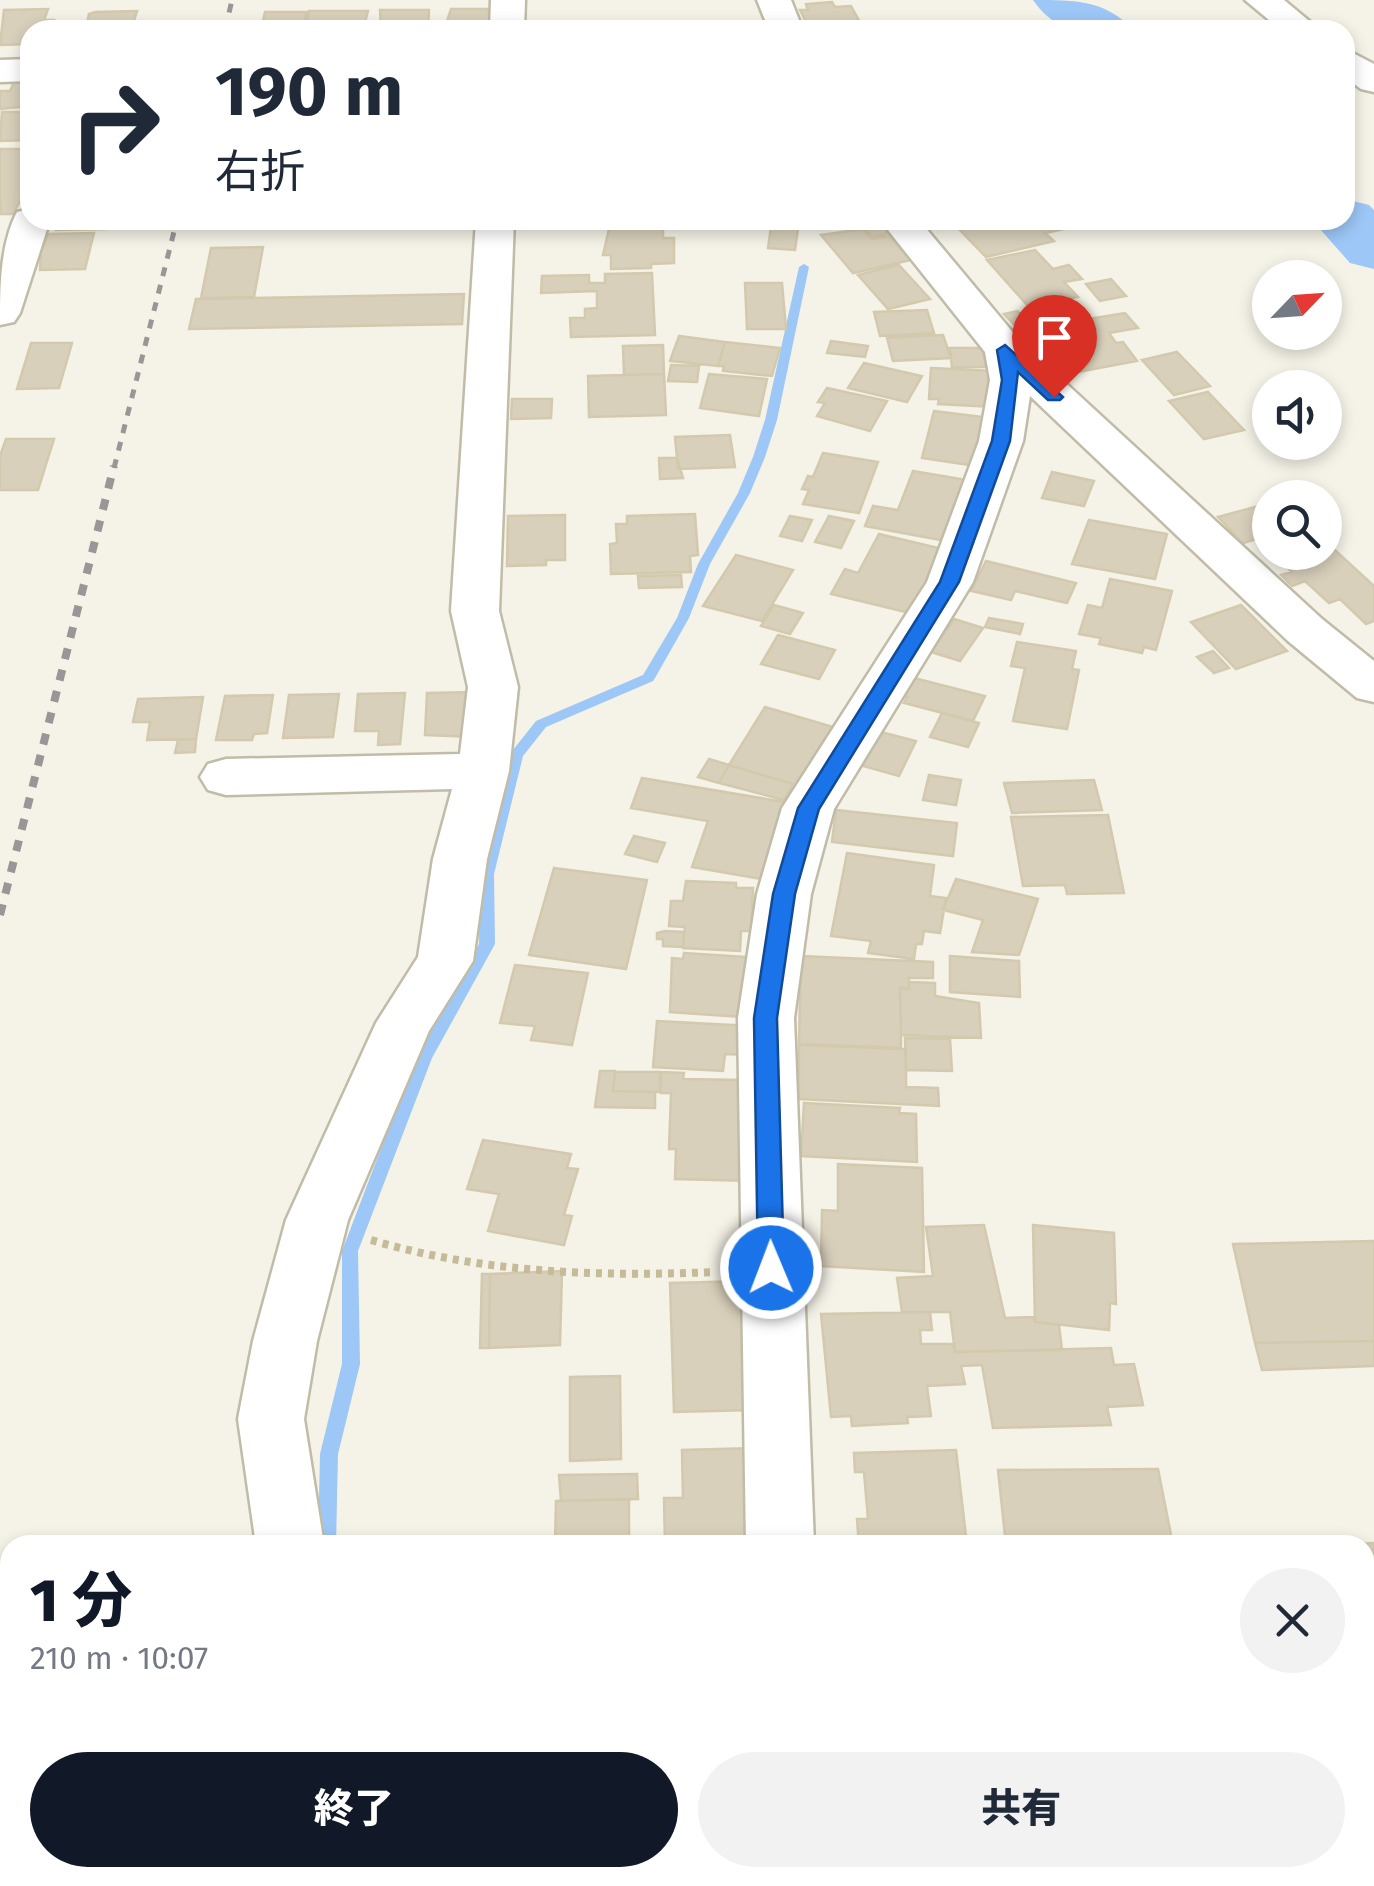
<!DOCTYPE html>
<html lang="ja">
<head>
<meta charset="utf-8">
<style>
	:root { --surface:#fff; --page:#f2f2f3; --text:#1f2937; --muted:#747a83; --accent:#111827 }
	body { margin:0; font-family:"Fira Sans","Noto Sans JP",sans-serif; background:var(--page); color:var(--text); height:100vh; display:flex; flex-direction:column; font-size:38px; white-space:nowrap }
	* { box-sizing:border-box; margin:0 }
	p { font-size:32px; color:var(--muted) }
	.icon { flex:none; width:55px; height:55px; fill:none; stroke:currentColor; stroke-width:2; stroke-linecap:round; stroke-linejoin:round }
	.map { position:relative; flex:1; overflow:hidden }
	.drawer { position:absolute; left:0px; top:1535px; width:1375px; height:352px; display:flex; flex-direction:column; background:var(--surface); border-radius:30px 30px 0 0; box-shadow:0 5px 15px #0003 }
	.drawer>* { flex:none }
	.banner { position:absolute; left:20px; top:20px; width:1335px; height:210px; border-radius:30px; box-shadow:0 5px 15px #0003; background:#fff; color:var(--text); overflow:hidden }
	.needle { width:65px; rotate:65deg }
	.tools { position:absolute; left:1252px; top:260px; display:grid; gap:20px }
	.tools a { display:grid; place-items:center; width:90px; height:90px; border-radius:50%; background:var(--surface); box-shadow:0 5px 15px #0003; font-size:50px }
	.pin { position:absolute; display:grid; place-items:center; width:85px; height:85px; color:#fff; margin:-102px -42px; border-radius:50% 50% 50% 0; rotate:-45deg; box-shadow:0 0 10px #0007 }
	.pin .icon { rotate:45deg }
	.me { position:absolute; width:110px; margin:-55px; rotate:359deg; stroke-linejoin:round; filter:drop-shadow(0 0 8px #0008) }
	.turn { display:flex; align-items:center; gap:35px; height:210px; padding:0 30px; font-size:45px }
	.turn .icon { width:130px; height:130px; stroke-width:2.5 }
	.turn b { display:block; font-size:70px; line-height:85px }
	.round { display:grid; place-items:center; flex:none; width:105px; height:105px; border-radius:52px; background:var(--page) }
	.overview { display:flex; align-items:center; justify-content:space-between; height:170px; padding:0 30px }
	h1 { font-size:60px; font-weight:800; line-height:75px; color:var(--accent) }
	.action { display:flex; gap:20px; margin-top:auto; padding:20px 30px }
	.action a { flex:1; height:115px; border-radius:60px; background:var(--accent); color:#fff; font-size:40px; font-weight:800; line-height:115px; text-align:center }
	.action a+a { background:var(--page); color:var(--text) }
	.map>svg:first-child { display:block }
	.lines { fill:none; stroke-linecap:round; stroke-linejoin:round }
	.stream { fill:#9dc7f7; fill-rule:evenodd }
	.river { fill:#9dc7f7; fill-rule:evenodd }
	.building { fill:#d8d0bb; stroke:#d3c9ad; stroke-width:2.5 }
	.street-casing { stroke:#c1bca8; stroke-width:5 }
	.path { stroke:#c5bb98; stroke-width:8; stroke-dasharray:6 6; stroke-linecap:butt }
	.street { fill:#fff; fill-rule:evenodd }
	.rail-far1 { stroke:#979797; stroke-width:5; stroke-dasharray:9 9; stroke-linecap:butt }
	.rail { stroke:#979797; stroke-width:8; stroke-dasharray:11 11; stroke-linecap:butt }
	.route { fill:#1a73e8; stroke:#114b97; stroke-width:2.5 }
</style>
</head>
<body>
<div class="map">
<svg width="1374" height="1886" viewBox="0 0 1374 1886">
	<rect width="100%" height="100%" fill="#f5f2e7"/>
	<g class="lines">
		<!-- stream -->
		<path class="stream" d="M 804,264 L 809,267 L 777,420 L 765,457 L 750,493 L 710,564 L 689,618 L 655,678 L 653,681 L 546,727 L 523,756 L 494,874 L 495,944 L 432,1058 L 358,1251 L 360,1364 L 338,1454 L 336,1545 L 318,1545 L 320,1454 L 342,1364 L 342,1251 L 416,1057 L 479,944 L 480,874 L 509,755 L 536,721 L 643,675 L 677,618 L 698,564 L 738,493 L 753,457 L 765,420 L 799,267 Z
			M 350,1878 L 370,1878 L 369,1886 L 349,1886 Z"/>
		<!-- river -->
		<path class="river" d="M 1033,0 C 1075,0 1106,0 1133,30 C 1090,30 1060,39 1033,0 Z
			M 1345,199 L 1369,205 L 1374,210 L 1374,269 L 1350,263 L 1312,220 L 1345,220 Z"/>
	</g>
	<!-- building -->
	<path class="building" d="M 832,2 L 835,7 L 851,6 L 861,24 L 882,22 L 886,30 L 810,30 L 800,10 L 808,10 L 806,4 Z
		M 48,9 L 44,20 L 54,20 L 51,30 L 30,30 L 30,44 L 0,45 L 4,10 Z
		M 451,9 L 488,9 L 491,30 L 444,30 Z
		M 380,10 L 429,10 L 428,28 L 381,30 Z
		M 137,11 L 131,30 L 90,30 L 92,23 L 87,23 L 89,14 L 95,12 Z
		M 309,11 L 368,11 L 363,30 L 305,29 Z
		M 265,12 L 307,12 L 302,30 L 261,30 Z
		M 16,78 L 30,78 L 30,106 L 0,109 L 0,91 L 10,91 Z
		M 2,112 L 30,112 L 30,140 L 0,141 Z
		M 0,149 L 30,149 L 26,185 L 29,185 L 13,214 L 0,214 Z
		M 60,220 L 109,220 L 106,229 L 56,230 Z
		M 973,220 L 1055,220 L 1064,229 L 1045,233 L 1054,241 L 986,257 L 954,224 Z
		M 885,222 L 894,232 L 872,237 L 863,226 Z
		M 771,227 L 798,229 L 795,250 L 768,248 Z
		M 663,228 L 663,238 L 674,238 L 674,263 L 651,264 L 651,268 L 611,269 L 611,255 L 603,255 L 609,229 Z
		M 863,229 L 872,239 L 889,236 L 911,260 L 853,273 L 821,235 Z
		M 94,233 L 85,269 L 40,270 L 41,251 L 49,234 Z
		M 263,247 L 254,297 L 201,298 L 211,248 Z
		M 1035,250 L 1053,269 L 1069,265 L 1082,279 L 1064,282 L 1078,297 L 1061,300 L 1076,317 L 1044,324 L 987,260 Z
		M 899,265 L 930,299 L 888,309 L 858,275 Z
		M 652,273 L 655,335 L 571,337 L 570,318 L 585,318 L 585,309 L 597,308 L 597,291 L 541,293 L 542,276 L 589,275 L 589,283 L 605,283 L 605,274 Z
		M 1111,279 L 1126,296 L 1100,301 L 1086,284 Z
		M 745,283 L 782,283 L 786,329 L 747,329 Z
		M 464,294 L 462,324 L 189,329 L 196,299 Z
		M 927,310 L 934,333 L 880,336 L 874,312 Z
		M 1017,311 L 1032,326 L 1018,329 L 1004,314 Z
		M 1125,313 L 1138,328 L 1109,333 L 1116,343 L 1123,342 L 1137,361 L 1068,374 L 1033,328 Z
		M 943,335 L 951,358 L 893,361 L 887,338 Z
		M 679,336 L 725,342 L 718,366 L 670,361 Z
		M 831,341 L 868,346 L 865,357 L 827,353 Z
		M 725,342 L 780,348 L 772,376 L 723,371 L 724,366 L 718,366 Z
		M 31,343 L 72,343 L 59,388 L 17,389 Z
		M 663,345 L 664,374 L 624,375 L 623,346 Z
		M 950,348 L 982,348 L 986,367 L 952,367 Z
		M 1177,352 L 1210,386 L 1174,395 L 1142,360 Z
		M 864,363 L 922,376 L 907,402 L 848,388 Z
		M 671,365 L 699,366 L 697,382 L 668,381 Z
		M 931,368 L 994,371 L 994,407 L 938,404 L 939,399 L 929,399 Z
		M 664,374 L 666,415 L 589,417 L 588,376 Z
		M 709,374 L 767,379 L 759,416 L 700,408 Z
		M 827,388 L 887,401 L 870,431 L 817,416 L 825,403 L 818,402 Z
		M 1208,392 L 1244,430 L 1204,439 L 1169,401 Z
		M 512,399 L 552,399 L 551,418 L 511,419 Z
		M 934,411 L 991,418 L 983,467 L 922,458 Z
		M 730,435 L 735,467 L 678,469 L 675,437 Z
		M 6,439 L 54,439 L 38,490 L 0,490 L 0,456 Z
		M 823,453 L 878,462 L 859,513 L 803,504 L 809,490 L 802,489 L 808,476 L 813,477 Z
		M 659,458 L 677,458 L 683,478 L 660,479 Z
		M 913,471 L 978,482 L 957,543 L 865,526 L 873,506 L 898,510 Z
		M 1052,472 L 1094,481 L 1084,506 L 1042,498 Z
		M 1270,503 L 1270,535 L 1243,543 L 1218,517 Z
		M 695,514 L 698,555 L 690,556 L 691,572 L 611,574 L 610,544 L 617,543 L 616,524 L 627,524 L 627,516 Z
		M 565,515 L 565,560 L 546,560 L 546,565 L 507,566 L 508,516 Z
		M 790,516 L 812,520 L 802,541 L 780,536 Z
		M 829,516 L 854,521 L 841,548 L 815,542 Z
		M 1089,520 L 1167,534 L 1155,579 L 1072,564 Z
		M 879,534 L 947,550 L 914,614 L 831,594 L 845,569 L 858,573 Z
		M 1325,541 L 1374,586 L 1374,621 L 1366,624 L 1340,599 L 1329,603 L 1305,581 L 1292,586 L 1281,575 L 1292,572 L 1271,552 L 1325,552 Z
		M 736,555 L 793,570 L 762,621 L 703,606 Z
		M 986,561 L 1076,583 L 1067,603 L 1015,591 L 1011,600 L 971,591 Z
		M 681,575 L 682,587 L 639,588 L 638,576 Z
		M 1110,579 L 1172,591 L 1156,650 L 1144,647 L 1142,653 L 1099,644 L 1101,638 L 1079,634 L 1088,605 L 1102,608 Z
		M 774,605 L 803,613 L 790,634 L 761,626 Z
		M 1241,605 L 1287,651 L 1236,669 L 1191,622 Z
		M 989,618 L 1023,624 L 1020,634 L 985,627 Z
		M 954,619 L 983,628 L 960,661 L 931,652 Z
		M 778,635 L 835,650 L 819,679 L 761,664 Z
		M 1017,642 L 1076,651 L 1072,669 L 1079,670 L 1067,729 L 1013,721 L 1025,668 L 1011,666 Z
		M 1213,651 L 1229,668 L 1214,673 L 1197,657 Z
		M 910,677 L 985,696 L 973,721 L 904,703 L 907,697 L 900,696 Z
		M 475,692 L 474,737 L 425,735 L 427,693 Z
		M 405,693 L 400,744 L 378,745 L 379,731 L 355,731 L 358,694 Z
		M 339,694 L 333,737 L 283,738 L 289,695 Z
		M 273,695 L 267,733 L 254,734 L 252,740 L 216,740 L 225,696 Z
		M 203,697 L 196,739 L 147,740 L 150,722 L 133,722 L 138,699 Z
		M 765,707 L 833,727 L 799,786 L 729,765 Z
		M 942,713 L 979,723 L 968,747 L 930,737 Z
		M 873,730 L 916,741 L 899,776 L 856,764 Z
		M 196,739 L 195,752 L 175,753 L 178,740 Z
		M 709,759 L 729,765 L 719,783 L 698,777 Z
		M 729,765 L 793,784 L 784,800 L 719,783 Z
		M 929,775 L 961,780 L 956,805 L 923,800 Z
		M 642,778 L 784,802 L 762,879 L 692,867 L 708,821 L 631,808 Z
		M 1094,780 L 1102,810 L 1012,813 L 1004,783 Z
		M 836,810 L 957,823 L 953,856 L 832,842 Z
		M 1108,815 L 1124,893 L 1067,894 L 1065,885 L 1023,886 L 1011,817 Z
		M 634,836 L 665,843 L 657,862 L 625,854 Z
		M 847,853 L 934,865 L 930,896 L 946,898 L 940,933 L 924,931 L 922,944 L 916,944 L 914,959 L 868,953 L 871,941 L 831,936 Z
		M 554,868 L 647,880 L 626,969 L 529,955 Z
		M 956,879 L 1038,899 L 1019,955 L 972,952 L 983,920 L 943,910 Z
		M 686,881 L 736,883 L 736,888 L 753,888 L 751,931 L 741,931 L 740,951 L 683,948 L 685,927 L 669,926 L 671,901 L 683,901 Z
		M 665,931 L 684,932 L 683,947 L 663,946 L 663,939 L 657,939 L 657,933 Z
		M 684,953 L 760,958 L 756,1018 L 670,1012 L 672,958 L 683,959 Z
		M 801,956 L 933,962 L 933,978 L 909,978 L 909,989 L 900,988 L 901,1048 L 799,1044 Z
		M 950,956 L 1019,961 L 1020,997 L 950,992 Z
		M 515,965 L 588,973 L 572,1045 L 531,1040 L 535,1026 L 500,1023 Z
		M 909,982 L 935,983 L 935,996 L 979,1003 L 981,1038 L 901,1035 L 900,988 L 909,989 Z
		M 657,1021 L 750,1026 L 748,1055 L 725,1054 L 723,1071 L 653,1067 Z
		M 905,1038 L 950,1039 L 952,1071 L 906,1070 Z
		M 799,1045 L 906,1049 L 906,1087 L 938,1088 L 939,1106 L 799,1099 Z
		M 600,1071 L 615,1071 L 613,1091 L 655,1092 L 655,1108 L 595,1107 Z
		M 615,1072 L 660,1072 L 660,1092 L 613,1091 Z
		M 661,1072 L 684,1073 L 683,1079 L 745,1080 L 751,1181 L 675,1179 L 676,1149 L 669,1149 L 671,1093 L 661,1093 Z
		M 804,1103 L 900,1108 L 899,1113 L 916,1114 L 917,1162 L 801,1156 Z
		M 483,1140 L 571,1154 L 567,1168 L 578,1169 L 564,1215 L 572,1216 L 564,1245 L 488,1231 L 499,1194 L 467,1189 Z
		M 838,1164 L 922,1168 L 924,1272 L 821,1266 L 822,1210 L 838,1211 Z
		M 984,1225 L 1005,1318 L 1034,1317 L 1035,1322 L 1059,1325 L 1062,1350 L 955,1352 L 950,1312 L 902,1312 L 897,1278 L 933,1276 L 926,1227 Z
		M 1033,1225 L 1114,1233 L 1116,1304 L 1110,1303 L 1109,1330 L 1035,1322 Z
		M 1374,1241 L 1374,1341 L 1255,1343 L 1233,1244 Z
		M 562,1271 L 560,1345 L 489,1348 L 490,1274 Z
		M 482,1274 L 490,1274 L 489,1348 L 480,1348 Z
		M 747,1281 L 755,1410 L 674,1412 L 670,1283 Z
		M 930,1312 L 932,1330 L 920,1330 L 921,1344 L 953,1344 L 955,1352 L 1111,1348 L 1114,1365 L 1134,1364 L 1143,1405 L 1107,1407 L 1111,1425 L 993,1428 L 982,1365 L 961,1366 L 965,1384 L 927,1386 L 931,1416 L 907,1417 L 908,1423 L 852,1426 L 851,1416 L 831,1417 L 821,1314 Z
		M 1374,1341 L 1374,1366 L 1262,1370 L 1255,1343 Z
		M 620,1376 L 621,1459 L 570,1461 L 570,1377 Z
		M 755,1448 L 759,1545 L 665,1545 L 664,1498 L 683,1498 L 682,1450 Z
		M 956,1450 L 967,1545 L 859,1545 L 857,1519 L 868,1519 L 864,1472 L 855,1472 L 854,1453 Z
		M 1158,1469 L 1173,1545 L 1006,1545 L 998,1470 Z
		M 637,1474 L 638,1499 L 561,1501 L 559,1475 Z
		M 629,1499 L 629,1545 L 555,1545 L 556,1501 Z
		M 1374,1543 L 1374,1605 L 1365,1573 L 1365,1545 L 1358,1544 Z
		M 1365,1604 L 1372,1604 L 1374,1610 L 1374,1681 L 1365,1681 Z
		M 1365,1801 L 1373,1801 L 1374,1805 L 1374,1886 L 1167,1886 L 1165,1878 L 1365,1878 Z
		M 575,1878 L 772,1878 L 772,1886 L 575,1886 Z
		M 993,1878 L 1129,1878 L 1131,1886 L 994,1886 Z"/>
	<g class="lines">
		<defs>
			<path id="street" d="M 491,0 L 525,0 L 524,30 L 490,30 Z
				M 757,0 L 791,0 L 803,30 L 769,30 Z
				M 1245,0 L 1284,0 L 1320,30 L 1281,30 Z
				M 1345,49 L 1374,64 L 1374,92 L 1361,89 L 1345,77 Z
				M 30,59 L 30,81 L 0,82 L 0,60 Z
				M 30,209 L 30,220 L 50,220 L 20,313 L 14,322 L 0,325 C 0,287 0,245 17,212 Z
				M 476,220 L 514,220 L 499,611 L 518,687 L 509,771 L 487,859 L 473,961 L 429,1031 L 348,1220 L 317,1341 L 304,1419 L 324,1545 L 256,1545 L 238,1419 L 253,1341 L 286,1220 L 376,1023 L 418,957 L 433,859 L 452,789 L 226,795 L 208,790 L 200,777 L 208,764 L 226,759 L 460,754 L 468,687 L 451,611 Z
				M 880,220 L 919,220 L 1020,341 L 1322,619 L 1374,661 L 1374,702 L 1357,698 L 1288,641 L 1030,396 L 1023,441 L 973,582 L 834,809 L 811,894 L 794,1018 L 814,1545 L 746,1545 L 738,1018 L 757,894 L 782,808 L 927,582 L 979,441 L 990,380 L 985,352 Z
				M 1374,1687 L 1374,1759 L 1365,1760 L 1365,1688 Z
				M 239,1878 L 315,1878 L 314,1886 L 238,1886 Z
				M 766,1878 L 842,1878 L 843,1886 L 767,1886 Z"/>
		</defs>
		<!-- street casing -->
		<use href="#street" class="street-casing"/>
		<!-- path -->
		<path class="path" d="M 371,1240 C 483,1273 599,1277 715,1272"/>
		<!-- street -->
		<use href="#street" class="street"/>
		<!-- rail-far1 -->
		<path class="rail-far1" d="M 225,30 L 232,0
			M 114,468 L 177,220"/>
		<!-- rail -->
		<path class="rail" d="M 0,915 L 114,466"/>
	</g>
	<!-- route -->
	<path class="route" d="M 1005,345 L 1063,397 L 1060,400 L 1048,400 L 1018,372 L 1010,441 L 959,582 L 819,809 L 795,894 L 777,1018 L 784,1268 L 780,1276 L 771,1279 L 762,1276 L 758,1268 L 754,1018 L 773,894 L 798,808 L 940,582 L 992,441 L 1002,380 L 997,350 Z"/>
</svg>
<div class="tools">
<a><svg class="needle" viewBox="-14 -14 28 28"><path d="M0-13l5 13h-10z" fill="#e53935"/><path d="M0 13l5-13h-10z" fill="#747a83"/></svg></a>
<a><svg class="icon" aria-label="sound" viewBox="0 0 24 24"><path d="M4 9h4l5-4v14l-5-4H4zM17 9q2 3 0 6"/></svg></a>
<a><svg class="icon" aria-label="search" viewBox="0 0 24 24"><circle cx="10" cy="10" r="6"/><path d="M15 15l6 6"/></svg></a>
</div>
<div class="pin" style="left:1054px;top:397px;background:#d93025"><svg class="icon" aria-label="arrive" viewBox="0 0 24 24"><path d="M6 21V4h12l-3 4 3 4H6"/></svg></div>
<svg class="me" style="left:771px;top:1268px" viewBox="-20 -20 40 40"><circle r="17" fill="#1a73e8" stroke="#fff" stroke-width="3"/><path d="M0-11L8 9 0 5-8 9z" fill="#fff"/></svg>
<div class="banner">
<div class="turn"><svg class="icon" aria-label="right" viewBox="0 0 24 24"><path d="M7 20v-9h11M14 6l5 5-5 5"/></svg><div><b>190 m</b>右折</div></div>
</div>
<section class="drawer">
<div class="overview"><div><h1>1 分</h1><p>210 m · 10:07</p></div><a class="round"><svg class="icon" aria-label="close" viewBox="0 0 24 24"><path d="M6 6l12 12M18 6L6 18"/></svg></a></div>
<div class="action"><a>終了</a><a>共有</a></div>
</section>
</div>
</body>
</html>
